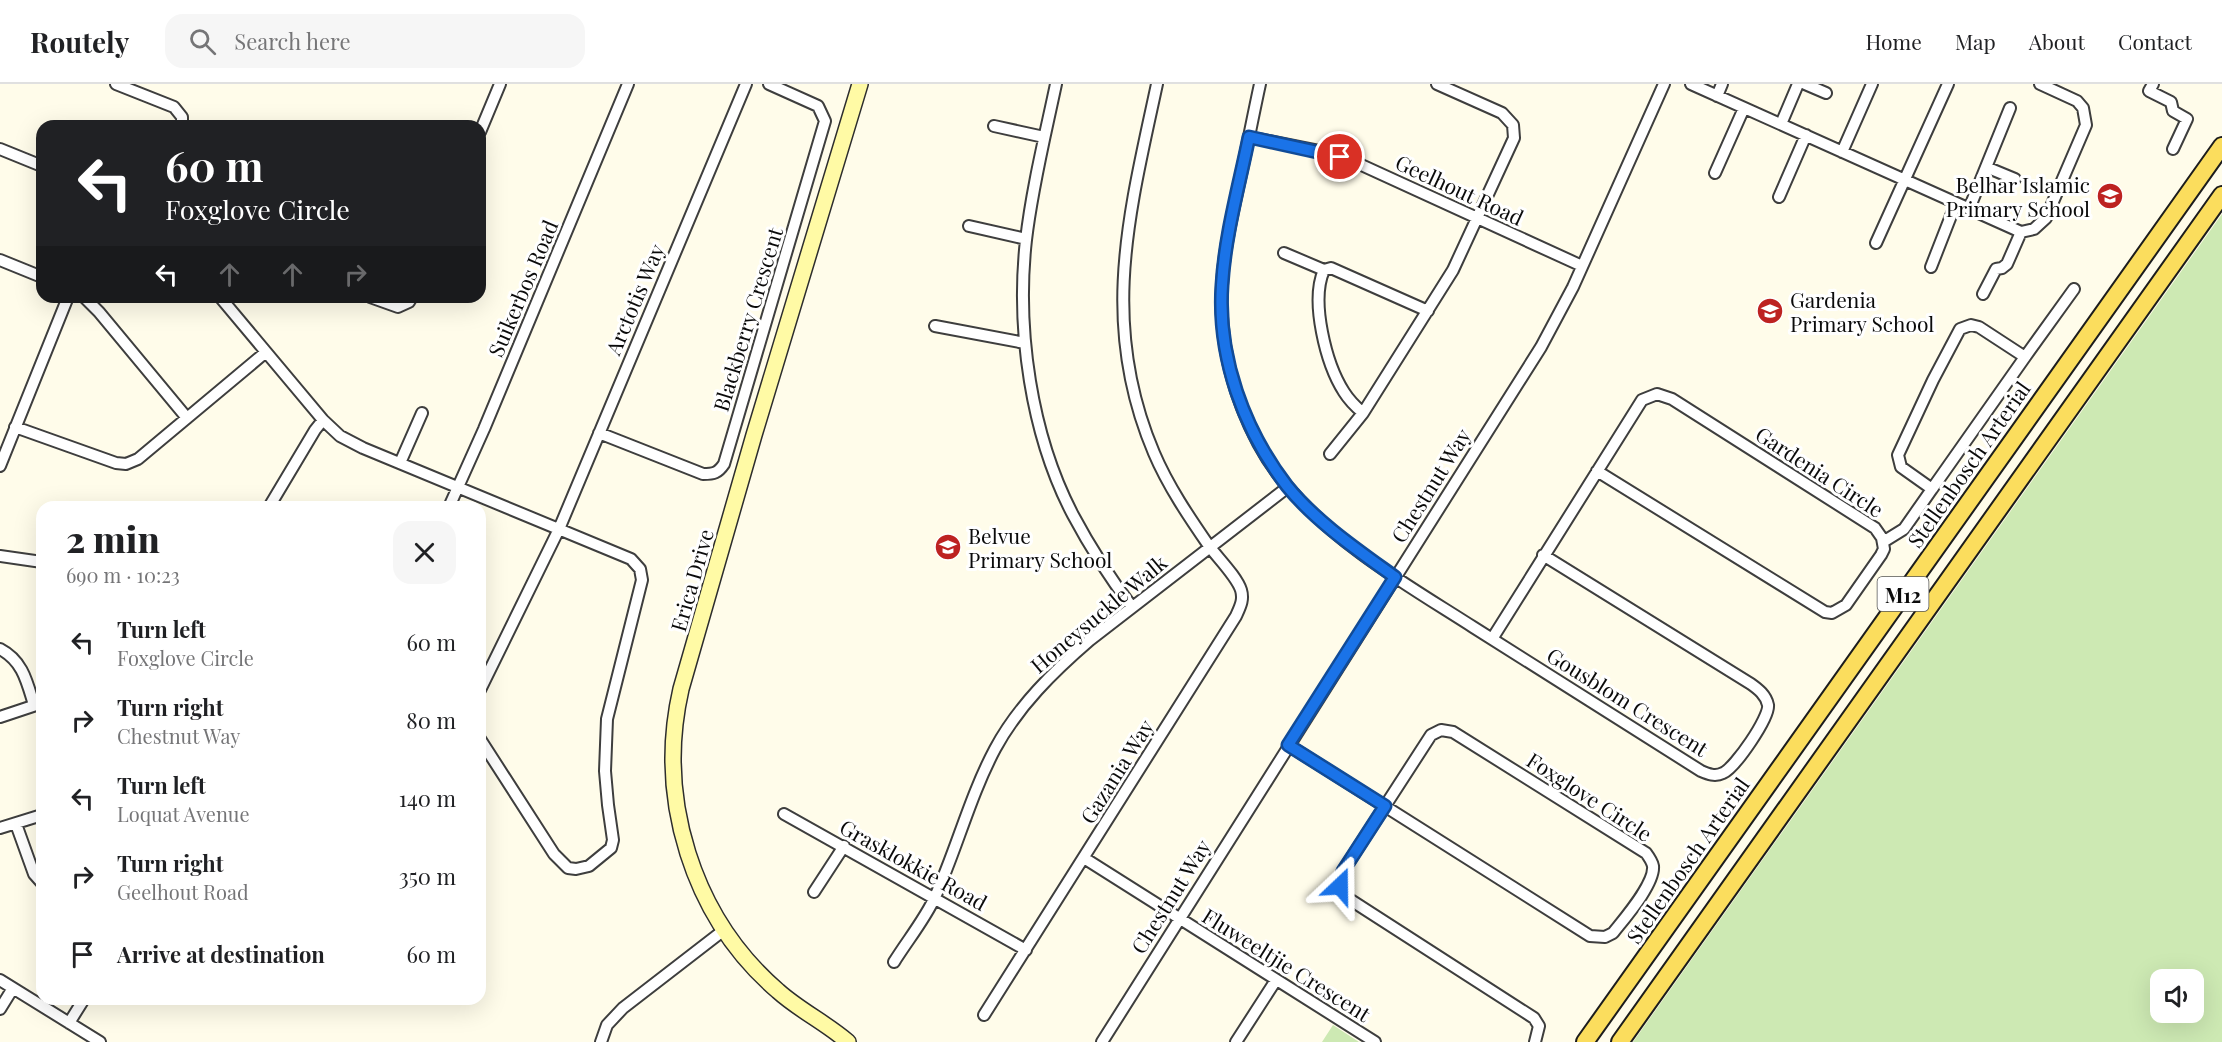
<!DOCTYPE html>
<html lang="en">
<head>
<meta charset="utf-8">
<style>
	:root { --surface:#fff; --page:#f6f6f6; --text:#202124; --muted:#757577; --line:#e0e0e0 }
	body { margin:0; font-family:"Playfair Display",serif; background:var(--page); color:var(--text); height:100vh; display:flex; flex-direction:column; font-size:22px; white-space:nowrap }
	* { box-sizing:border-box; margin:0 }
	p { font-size:20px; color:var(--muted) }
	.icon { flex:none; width:33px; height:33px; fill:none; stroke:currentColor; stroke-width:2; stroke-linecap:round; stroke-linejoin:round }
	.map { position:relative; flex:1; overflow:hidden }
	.side { position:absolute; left:36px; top:417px; width:450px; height:504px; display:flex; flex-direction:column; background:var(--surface); border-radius:18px; box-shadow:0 6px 24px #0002 }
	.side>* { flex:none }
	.banner { position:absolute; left:36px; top:36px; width:450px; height:183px; border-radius:18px; box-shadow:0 6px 24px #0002; background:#202124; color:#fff; overflow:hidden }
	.buttons { position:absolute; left:2150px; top:885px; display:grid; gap:12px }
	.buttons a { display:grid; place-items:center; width:54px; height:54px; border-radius:12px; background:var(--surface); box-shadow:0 6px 24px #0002; font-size:30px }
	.pin { position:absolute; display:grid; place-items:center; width:51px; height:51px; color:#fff; margin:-26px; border:3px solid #fff; border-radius:50%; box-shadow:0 2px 6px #0007 }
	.me { position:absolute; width:66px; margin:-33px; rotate:23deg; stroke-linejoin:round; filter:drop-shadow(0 0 4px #0008) }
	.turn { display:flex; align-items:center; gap:21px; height:126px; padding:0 30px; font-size:27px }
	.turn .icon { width:78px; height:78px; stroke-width:2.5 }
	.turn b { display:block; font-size:42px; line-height:51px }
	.lanes { display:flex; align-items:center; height:57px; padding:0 30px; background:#0003; justify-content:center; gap:30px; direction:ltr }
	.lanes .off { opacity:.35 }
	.round { display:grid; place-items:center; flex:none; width:63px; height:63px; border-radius:18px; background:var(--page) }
	.headline { display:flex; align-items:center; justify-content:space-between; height:102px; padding:0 30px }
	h1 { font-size:36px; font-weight:800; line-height:45px }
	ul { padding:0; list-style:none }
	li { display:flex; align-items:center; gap:18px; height:78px; padding:0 30px }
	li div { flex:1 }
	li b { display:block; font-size:22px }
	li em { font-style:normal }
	header { display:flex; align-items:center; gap:36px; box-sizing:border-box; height:84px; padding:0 30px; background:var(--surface); border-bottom:2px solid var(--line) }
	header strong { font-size:28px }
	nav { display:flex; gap:33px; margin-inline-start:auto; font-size:21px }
	.search { width:420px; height:54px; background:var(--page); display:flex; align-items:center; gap:15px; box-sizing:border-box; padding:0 21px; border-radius:18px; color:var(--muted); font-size:22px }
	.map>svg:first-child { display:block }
	.green { fill:#cde9b3; fill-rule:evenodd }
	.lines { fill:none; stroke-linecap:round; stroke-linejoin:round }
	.street-casing { stroke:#3e3e3e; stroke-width:14 }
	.secondary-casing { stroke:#2d2d2d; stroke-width:18 }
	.primary-casing { stroke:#1c1c1c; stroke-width:20 }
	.street { stroke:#fff; stroke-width:10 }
	.secondary { stroke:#fffaa5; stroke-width:15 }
	.primary { stroke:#fbdd5d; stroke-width:16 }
	.route-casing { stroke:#114b97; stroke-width:15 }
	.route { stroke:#1a73e8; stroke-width:10 }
	.labels { text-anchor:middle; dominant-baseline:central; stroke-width:6; stroke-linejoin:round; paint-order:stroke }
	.shield { fill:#fff; stroke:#545454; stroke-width:1.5 }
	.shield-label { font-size:20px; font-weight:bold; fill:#0b0b0b }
	.poi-label { font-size:21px; fill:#0b0b0b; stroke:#fff; text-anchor:start }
	.street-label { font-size:21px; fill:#0b0b0b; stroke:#fff }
</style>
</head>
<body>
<header>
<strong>Routely</strong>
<div class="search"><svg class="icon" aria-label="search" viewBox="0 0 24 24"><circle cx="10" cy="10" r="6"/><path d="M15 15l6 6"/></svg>Search here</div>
<nav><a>Home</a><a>Map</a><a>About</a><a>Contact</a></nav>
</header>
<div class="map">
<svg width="2222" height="958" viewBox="0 0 2222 958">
	<rect width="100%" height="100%" fill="#fffcea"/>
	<!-- green -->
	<path class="green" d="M 2222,130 L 2222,958 L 1633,958 ZM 2160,896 L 2193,896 L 2193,928 L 2160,928 Z
		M 1333,941 L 1359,958 L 1322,958 Z"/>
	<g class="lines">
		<defs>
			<path id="street" d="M 116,0 L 174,23 L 182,33 L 182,42
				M 1056,0 C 1045,52 1032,104 1026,156 C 1016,246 1031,351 1073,431 C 1090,463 1110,494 1132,523
				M 1260,0 C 1253,32 1247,64 1240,95 C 1230,141 1219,186 1222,233 C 1225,292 1250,359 1288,403 C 1338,462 1409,502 1473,543 C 1549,591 1625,639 1701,687 C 1708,690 1715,693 1723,689 C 1735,684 1770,633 1768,621 C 1766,611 1758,605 1751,600 L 1543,471
				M 1691,0 L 2021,148 L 2034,145 L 2046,134 L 2086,41 L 2083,24 L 2077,17 L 2040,0
				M 1805,0 L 1826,9
				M 2153,0 L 2149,7 L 2171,18 L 2173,27 L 2187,35 L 2173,65
				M 1717,12 L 1722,0
				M 1781,40 L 1798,0
				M 994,42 L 1044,53
				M 480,48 L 500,0
				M 1249,53 L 1320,67 L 1357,79 L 1582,182
				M 0,65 L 42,82
				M 1842,68 L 1872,0
				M 1986,83 L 2015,95
				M 1715,89 L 1744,24
				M 1779,113 L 1806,51
				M 1969,125 L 2010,24
				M 969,142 L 1026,155
				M 1876,159 L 1948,0
				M 1284,169 L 1324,186 L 1331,184 L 1428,227
				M 0,176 L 42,193
				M 1931,183 L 1956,119
				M 1324,186 C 1310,217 1326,280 1344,308 C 1349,316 1356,323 1363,329
				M 1983,210 L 1996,185 L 2002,184 L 2007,180 L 2021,148
				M 84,213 L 99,228 L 187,334
				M 220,213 L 323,336 L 340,352 L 363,364 L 631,475 L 640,485 L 642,496 L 607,635 L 605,687 L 608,721 L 613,756 L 611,764 L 589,782 L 576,785 L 568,784 L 554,770 L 480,655
				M 370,213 L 398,223 L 409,218 L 412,213
				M 935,242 L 1025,259
				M 15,343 L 116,379 L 126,380 L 138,375 L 266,268
				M 599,349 L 703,390 C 714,390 718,389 724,380 L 825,37 L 818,22 L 769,0
				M 1330,370 L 1363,329 L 1453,186 L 1514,54 L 1513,41 L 1502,29 L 1437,0
				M 400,379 L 422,329
				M 0,382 L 68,213
				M 1932,405 L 2025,273
				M 269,423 L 315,346 L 323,336
				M 449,423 L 484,345 L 628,0
				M 1883,458 L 1904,445 L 1932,405 L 1901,383 L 1898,371 L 1933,296 L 1960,245 L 1971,241 L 1979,243 L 2025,273 L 2074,205
				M 0,472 L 42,478
				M 1492,555 L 1642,316 L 1657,310 L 1672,315 L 1875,444 L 1882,454 L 1884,465 L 1881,471 L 1846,521 L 1832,529 L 1825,528 L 1597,387
				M 0,565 C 23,577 27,598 34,621
				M 480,606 L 559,445 L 746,0
				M 0,633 L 42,619
				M 1288,661 L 1590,852 L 1605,853 L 1613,849 C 1624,835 1655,800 1653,782 C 1652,777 1649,773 1646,769 L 1453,648 L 1441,646 L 1431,651 L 1343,787 L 1340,802 L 1346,813 L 1534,934 L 1539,942 L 1535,958
				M 784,730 L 1026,866
				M 16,740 L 34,790 L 42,799
				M 0,744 L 42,731
				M 1084,774 L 1375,958
				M 814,808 L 844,762
				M 894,878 C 907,857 925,835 935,813 C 957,764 970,712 995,665 C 1018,622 1054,587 1090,556 L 1288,403
				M 0,896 L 100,958
				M 0,925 L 13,904
				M 984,931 L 1236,532 C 1240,523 1244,516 1241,506 C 1237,493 1218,474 1209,462 C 1189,433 1168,402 1154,369 C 1099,240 1129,130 1157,0
				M 69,939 L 84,915
				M 601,958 L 607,941 L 623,924 L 724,846
				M 1102,958 L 1541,263 L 1573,203 L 1664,0
				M 1236,958 L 1276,896"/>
			<path id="secondary" d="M 848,958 C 826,939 799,926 778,907 C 692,833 656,714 681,605 L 754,351 L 860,0"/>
			<path id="primary" d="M 1585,958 L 2222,62
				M 1620,958 L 2222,111"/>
		</defs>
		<!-- street casing -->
		<use href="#street" class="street-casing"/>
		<!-- secondary casing -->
		<use href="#secondary" class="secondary-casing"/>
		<!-- primary casing -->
		<use href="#primary" class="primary-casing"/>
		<!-- street -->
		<use href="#street" class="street"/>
		<!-- secondary -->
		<use href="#secondary" class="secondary"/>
		<!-- primary -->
		<use href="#primary" class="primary"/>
	</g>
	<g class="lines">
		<defs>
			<path id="route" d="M 1340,802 L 1343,787 L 1385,722 L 1288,661 L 1395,493 C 1359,467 1315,437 1287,402 C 1244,346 1217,273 1222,201 C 1225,151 1239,102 1249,53 L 1340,73"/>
		</defs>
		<!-- route casing -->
		<use href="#route" class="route-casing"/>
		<!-- route -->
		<use href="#route" class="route"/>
	</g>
	<!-- icons -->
	<defs>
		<symbol id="school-disc" viewBox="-11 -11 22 22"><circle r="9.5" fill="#bd2221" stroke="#fff"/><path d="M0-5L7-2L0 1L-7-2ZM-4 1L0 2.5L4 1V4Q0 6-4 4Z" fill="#fff"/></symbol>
	</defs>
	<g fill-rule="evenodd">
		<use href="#school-disc" x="2095" y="97" width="30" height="30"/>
		<use href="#school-disc" x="1755" y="212" width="30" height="30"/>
		<use href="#school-disc" x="933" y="448" width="30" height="30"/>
	</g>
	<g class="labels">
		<!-- shield labels -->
		<rect class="shield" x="1877.5" y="493" width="51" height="34" rx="4.5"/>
		<g class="shield-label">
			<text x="1903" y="510">M12</text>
		</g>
		<!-- poi labels -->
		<g class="poi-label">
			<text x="2090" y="100" text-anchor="end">Belhar Islamic<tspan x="2090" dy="24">Primary School</tspan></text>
			<text x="1790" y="215">Gardenia<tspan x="1790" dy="24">Primary School</tspan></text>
			<text x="968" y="451">Belvue<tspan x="968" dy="24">Primary School</tspan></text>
		</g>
		<!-- street labels -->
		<g class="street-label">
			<text transform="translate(1460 105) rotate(25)">Geelhout Road</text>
			<text transform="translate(522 204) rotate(-67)">Suikerbos Road</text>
			<text transform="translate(634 215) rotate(-67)">Arctotis Way</text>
			<text transform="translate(747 235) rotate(-73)">Blackberry Crescent</text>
			<text transform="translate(1968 380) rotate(-55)">Stellenbosch Arterial</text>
			<text transform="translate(1820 387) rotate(33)">Gardenia Circle</text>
			<text transform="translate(1430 401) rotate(-58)">Chestnut Way</text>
			<text transform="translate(691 496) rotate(-74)">Erica Drive</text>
			<text transform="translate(1098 529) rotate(-40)">Honeysuckle Walk</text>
			<text transform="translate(1628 617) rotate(32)">Gousblom Crescent</text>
			<text transform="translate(1116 687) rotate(-58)">Gazania Way</text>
			<text transform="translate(1590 712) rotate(33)">Foxglove Circle</text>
			<text transform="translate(1687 776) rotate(-55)">Stellenbosch Arterial</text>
			<text transform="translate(914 780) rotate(29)">Grasklokkie Road</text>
			<text transform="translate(1170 812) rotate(-58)">Chestnut Way</text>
			<text transform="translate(1287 880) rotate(32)">Fluweeltjie Crescent</text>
		</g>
	</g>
</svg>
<div class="buttons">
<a><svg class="icon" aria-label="sound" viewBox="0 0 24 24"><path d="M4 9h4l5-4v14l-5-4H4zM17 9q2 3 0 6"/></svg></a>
</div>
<div class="pin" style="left:1340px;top:73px;background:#d93025"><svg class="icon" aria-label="arrive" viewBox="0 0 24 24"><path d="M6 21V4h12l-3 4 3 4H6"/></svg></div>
<svg class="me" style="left:1340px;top:802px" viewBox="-20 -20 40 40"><path d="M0-17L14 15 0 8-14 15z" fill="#1a73e8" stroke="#fff" stroke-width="4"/></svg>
<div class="banner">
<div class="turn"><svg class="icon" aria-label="left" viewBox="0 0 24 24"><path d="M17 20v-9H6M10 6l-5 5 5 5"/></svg><div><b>60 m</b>Foxglove Circle</div></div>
<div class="lanes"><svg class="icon" aria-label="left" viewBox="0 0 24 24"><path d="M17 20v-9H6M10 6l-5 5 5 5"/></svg><svg class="icon off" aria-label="ahead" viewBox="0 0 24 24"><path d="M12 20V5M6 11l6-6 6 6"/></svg><svg class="icon off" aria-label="ahead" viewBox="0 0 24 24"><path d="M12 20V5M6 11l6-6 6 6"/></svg><svg class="icon off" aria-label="right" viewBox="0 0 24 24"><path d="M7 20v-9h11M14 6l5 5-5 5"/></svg></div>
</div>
<section class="side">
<div class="headline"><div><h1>2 min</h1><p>690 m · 10:23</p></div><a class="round"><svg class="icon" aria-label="close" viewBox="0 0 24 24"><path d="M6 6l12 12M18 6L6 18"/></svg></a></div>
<ul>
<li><svg class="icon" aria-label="left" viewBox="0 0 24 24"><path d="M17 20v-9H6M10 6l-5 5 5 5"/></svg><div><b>Turn left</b><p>Foxglove Circle</p></div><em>60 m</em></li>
<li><svg class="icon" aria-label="right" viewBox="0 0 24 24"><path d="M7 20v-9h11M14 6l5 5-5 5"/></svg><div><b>Turn right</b><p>Chestnut Way</p></div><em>80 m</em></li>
<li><svg class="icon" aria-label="left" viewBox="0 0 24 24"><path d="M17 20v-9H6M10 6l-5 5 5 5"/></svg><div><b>Turn left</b><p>Loquat Avenue</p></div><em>140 m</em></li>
<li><svg class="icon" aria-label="right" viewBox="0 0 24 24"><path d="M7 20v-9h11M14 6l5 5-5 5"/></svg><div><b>Turn right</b><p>Geelhout Road</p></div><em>350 m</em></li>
<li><svg class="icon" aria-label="arrive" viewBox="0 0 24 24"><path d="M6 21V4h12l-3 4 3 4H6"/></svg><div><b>Arrive at destination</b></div><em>60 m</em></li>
</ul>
</section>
</div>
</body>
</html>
